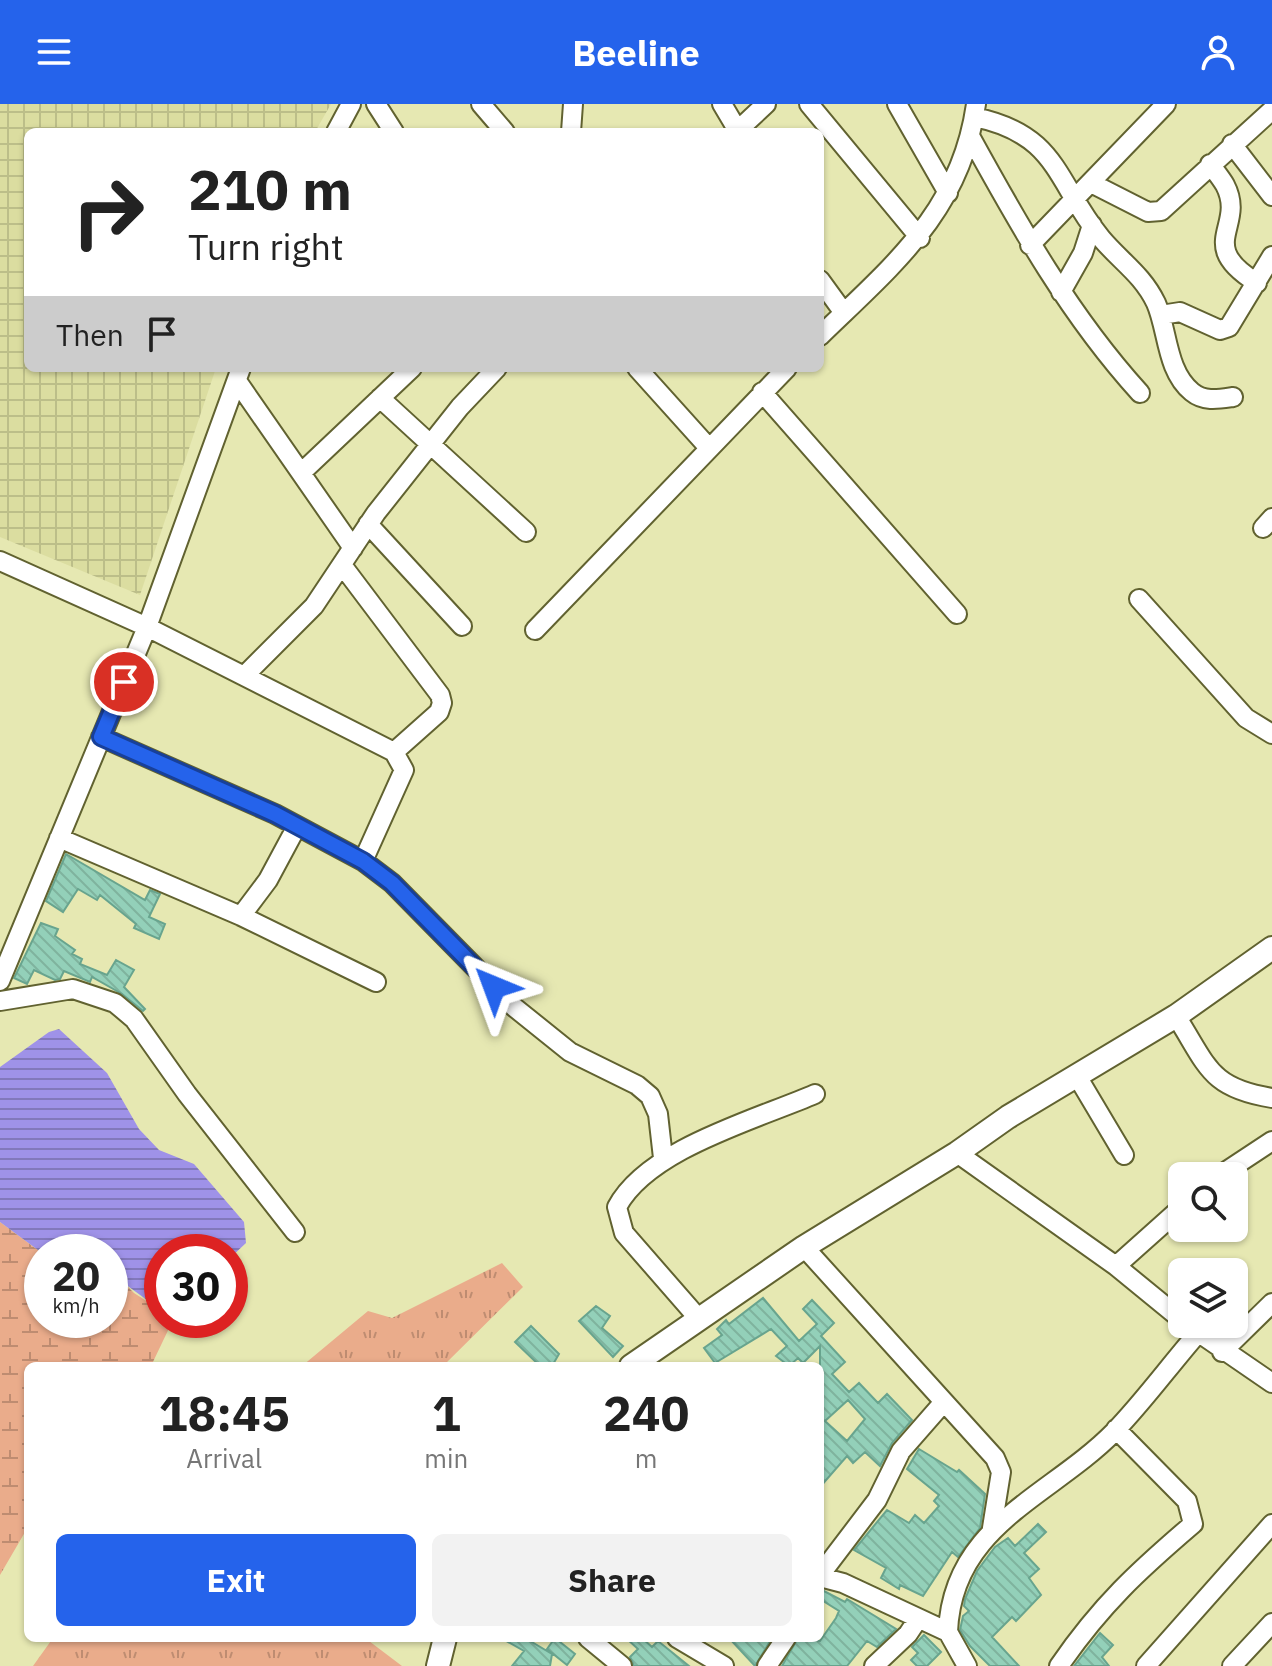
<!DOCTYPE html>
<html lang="en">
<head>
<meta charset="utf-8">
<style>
	:root { --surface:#fff; --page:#f2f2f2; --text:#222; --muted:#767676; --accent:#2563eb }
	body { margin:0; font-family:"IBM Plex Sans",sans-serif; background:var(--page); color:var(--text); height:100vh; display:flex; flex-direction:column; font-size:30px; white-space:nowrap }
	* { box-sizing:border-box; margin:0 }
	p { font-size:26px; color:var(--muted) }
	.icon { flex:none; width:44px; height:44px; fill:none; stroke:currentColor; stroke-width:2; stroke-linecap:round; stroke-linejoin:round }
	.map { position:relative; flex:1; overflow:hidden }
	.side { position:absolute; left:24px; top:1258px; width:800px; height:280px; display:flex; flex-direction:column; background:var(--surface); border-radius:12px; box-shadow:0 2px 6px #0004 }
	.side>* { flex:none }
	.hud { position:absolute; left:24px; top:24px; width:800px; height:244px; border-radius:12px; box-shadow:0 2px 6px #0004; background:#fff; color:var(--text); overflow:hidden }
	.tools { position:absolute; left:1168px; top:1058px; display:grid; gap:16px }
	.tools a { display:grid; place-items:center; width:80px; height:80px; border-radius:12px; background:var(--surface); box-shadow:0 2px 6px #0004; font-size:40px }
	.speed { position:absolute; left:24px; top:1130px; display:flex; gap:16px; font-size:40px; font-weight:700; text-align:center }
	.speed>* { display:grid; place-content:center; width:104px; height:104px; border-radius:50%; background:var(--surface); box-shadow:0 2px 6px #0004; line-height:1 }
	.speed small { font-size:20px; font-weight:400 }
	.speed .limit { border:12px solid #d22; background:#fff; color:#111 }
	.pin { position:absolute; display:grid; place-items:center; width:68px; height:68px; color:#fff; margin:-34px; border:4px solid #fff; border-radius:50%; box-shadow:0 2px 8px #0007 }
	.me { position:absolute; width:88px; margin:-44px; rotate:316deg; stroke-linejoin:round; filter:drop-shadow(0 0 6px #0008) }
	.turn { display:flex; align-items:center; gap:28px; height:168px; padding:0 32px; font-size:36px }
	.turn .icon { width:104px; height:104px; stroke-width:2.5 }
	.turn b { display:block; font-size:56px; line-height:68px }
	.then { display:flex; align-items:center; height:76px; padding:0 32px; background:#0003; gap:16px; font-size:30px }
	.eta { display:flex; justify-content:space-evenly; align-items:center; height:136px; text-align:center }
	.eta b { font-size:48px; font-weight:700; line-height:56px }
	.action { display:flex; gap:16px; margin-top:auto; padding:16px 32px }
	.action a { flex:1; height:92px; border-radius:12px; background:var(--accent); color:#fff; font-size:32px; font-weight:700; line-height:92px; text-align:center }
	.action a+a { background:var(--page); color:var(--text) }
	header { display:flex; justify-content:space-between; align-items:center; height:104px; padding:0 32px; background:var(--accent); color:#fff; font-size:36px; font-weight:700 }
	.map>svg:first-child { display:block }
	.industrial { fill:url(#industrial-grid) }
	.grass { fill:url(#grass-tufts) }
	.wetland { fill:url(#wetland-marsh) }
	.water { fill:url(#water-rules) }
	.building { fill:url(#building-back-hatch); stroke:#68a48e; stroke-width:2; fill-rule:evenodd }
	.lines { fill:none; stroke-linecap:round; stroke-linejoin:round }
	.minor-casing { stroke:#616230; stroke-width:22 }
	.tertiary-casing { stroke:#616230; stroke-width:26 }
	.minor { stroke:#fff; stroke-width:18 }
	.tertiary { stroke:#fff; stroke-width:22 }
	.route-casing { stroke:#184099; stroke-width:20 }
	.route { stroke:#2563eb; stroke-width:14 }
</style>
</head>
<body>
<header><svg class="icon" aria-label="menu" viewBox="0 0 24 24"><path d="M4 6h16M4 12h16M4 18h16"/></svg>Beeline<svg class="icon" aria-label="person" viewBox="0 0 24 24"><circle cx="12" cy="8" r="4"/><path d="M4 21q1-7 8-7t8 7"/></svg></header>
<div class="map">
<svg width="1272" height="1562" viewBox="0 0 1272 1562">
	<defs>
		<pattern id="industrial-grid" width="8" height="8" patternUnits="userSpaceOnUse" patternTransform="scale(2)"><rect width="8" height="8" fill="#dbdda0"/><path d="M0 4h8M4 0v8" fill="none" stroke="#bcbe89"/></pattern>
		<pattern id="grass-tufts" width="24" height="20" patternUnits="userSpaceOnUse" patternTransform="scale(2)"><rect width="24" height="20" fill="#eaac8b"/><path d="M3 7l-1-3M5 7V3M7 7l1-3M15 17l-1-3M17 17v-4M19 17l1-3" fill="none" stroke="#be8c71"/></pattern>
		<pattern id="wetland-marsh" width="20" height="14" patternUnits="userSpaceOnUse" patternTransform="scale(2)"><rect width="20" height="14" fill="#eaac8b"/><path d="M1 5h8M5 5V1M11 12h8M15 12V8" fill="none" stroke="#be8c71"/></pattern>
		<pattern id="water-rules" width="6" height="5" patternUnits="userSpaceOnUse" patternTransform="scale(2)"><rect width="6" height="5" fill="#9f92e8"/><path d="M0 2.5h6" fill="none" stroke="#8278bb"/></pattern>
		<pattern id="building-back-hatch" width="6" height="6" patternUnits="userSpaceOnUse" patternTransform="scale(2)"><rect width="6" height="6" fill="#93d0b9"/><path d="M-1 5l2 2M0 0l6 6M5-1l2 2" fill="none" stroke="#7fb39e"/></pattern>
	</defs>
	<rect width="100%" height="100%" fill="#e6e8b2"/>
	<!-- industrial -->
	<path class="industrial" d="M 0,0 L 331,0 L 315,28 L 28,28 L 28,264 L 216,264 L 140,491 L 0,433 Z"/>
	<!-- grass -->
	<path class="grass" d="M 502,1159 L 523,1183 L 443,1262 L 302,1262 L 368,1207 L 392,1214 Z
		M 53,1534 L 365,1534 L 402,1562 L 33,1562 Z"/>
	<!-- wetland -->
	<path class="wetland" d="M 0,1118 L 42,1149 L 42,1216 L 110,1216 L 110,1169 L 114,1169 L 134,1189 L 162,1207 L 162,1216 L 173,1216 L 151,1262 L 28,1262 L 28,1423 L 0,1471 Z"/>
	<!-- water -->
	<path class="water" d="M 59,925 L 107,969 L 139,1025 L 159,1046 L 194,1060 L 244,1118 L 246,1139 L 230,1154 L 230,1148 L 162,1148 L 162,1207 L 110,1169 L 110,1148 L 42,1149 L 0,1118 L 0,963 L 49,928 Z"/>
	<!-- building -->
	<path class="building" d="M 66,750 L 145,796 L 150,786 L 160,790 L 149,813 L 165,820 L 159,835 L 134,824 L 136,820 L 100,791 L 97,796 L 78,785 L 63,808 L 46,797 Z
		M 41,819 L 58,825 L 55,832 L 75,846 L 72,850 L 82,855 L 80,860 L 107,871 L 116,856 L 134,866 L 124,883 L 145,905 L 143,907 L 122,890 L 92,873 L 90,878 L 64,867 L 60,875 L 55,876 L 34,866 L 27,880 L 14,874 Z
		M 763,1194 L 799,1237 L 817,1220 L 803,1205 L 812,1196 L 834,1219 L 821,1232 L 845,1258 L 832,1270 L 849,1288 L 859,1279 L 878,1299 L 887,1290 L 912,1316 L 892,1339 L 880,1362 L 865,1348 L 853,1359 L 847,1352 L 820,1383 L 820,1242 L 803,1259 L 798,1254 L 789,1262 L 776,1252 L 787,1242 L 771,1225 L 715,1259 L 704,1244 L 722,1231 L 717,1225 L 726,1216 L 729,1220 ZM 848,1296 L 865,1315 L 847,1337 L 825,1317 Z
		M 596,1202 L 610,1212 L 602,1224 L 623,1242 L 613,1253 L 579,1217 Z
		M 531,1222 L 559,1250 L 552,1262 L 540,1262 L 515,1238 Z
		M 919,1345 L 957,1368 L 959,1366 L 985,1390 L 980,1424 L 958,1453 L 952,1448 L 923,1492 L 900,1481 L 899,1485 L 881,1474 L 886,1464 L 854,1446 L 887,1406 L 909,1419 L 915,1411 L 924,1419 L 939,1402 L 934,1397 L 939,1391 L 907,1365 Z
		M 1038,1420 L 1046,1428 L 1024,1449 L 1039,1465 L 1029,1474 L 1041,1491 L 1016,1517 L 1012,1513 L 992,1533 L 1019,1562 L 990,1562 L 970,1542 L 960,1526 L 963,1512 L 969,1507 L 964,1502 L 965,1495 L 977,1467 L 995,1443 L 1008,1434 L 1015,1442 Z
		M 820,1485 L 845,1498 L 847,1495 L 896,1525 L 877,1543 L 867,1537 L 847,1562 L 782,1562 L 798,1534 L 820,1537 L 836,1514 L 839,1507 L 820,1495 Z
		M 1100,1529 L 1113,1541 L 1102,1553 L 1109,1562 L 1074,1562 Z
		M 924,1531 L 941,1548 L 927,1562 L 917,1562 L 911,1556 L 918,1549 L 912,1543 Z
		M 501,1534 L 525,1534 L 552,1550 L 550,1562 L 512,1562 L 524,1547 Z
		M 555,1534 L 575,1550 L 567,1561 L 547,1545 Z
		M 626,1534 L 642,1534 L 652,1543 L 658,1537 L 689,1562 L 634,1562 L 630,1553 L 638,1545 Z
		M 729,1534 L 772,1534 L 755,1562 Z"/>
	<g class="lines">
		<defs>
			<path id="minor" d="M 376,0 L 394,28
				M 481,0 L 505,28
				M 722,0 L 738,27
				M 809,0 L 920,134
				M 897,0 L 948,89
				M 974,13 C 1058,30 1055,77 1101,134 C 1120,157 1142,170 1156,199 C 1168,226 1166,267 1192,288 C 1204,298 1219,295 1233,293
				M 336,28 L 351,0
				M 571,28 L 573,0
				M 736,28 L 766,0
				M 970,32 C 1020,123 1070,212 1140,289
				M 1232,40 L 1272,92
				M 1210,60 C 1215,67 1221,74 1225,81 C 1247,123 1194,140 1257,179
				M 1091,79 L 1148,108 L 1161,107 L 1272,6
				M 1030,141 L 1166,0
				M 820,176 L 844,209
				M 1061,188 L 1083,149 L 1092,121
				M 1161,211 L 1180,208 L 1220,226 L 1229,223 L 1272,152
				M 820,232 C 893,161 961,107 976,0
				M 637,264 L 709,344
				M 237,277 L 353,444
				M 762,288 L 957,510
				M 380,294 L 526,428
				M 301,369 L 412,264
				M 368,420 L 462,522
				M 1263,424 L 1272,414
				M 0,457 L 147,523 L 394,648 L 404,666 L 363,757
				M 342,461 L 440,591 L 442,599 L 439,608 L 394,648
				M 1139,495 L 1246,614 L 1272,630
				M 535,526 L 787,264
				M 244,572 L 314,502 L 376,409 L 460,303 L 497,264
				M 101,633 L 275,710 L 363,757 L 392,779 L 514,903 L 570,948 L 637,981 L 650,992 L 658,1010 L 663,1054
				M 59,734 L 241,812 L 376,878
				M 241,812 L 268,776 L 297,722
				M 0,877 L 147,523 L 241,264
				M 0,897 L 73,885 L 115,899 L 134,915 L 187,990 L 295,1128
				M 1176,912 C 1208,962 1209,984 1272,994
				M 1077,972 L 1124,1051
				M 957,1049 L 1116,1162 L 1182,1216
				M 1219,1072 L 1272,1037
				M 804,1143 L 995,1354 L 1001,1368 L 992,1424
				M 1116,1162 L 1182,1103
				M 699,1215 L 624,1129 L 617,1103 C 648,1045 755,1016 815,990
				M 1189,1222 L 1272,1279
				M 1222,1248 L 1272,1199
				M 820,1471 L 877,1396 L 901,1347 L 943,1299
				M 820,1473 L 843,1479 L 948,1528 L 967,1562
				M 948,1528 C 952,1421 1050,1393 1114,1328 C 1144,1297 1170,1261 1198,1229
				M 588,1534 L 622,1562
				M 677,1534 L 724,1562
				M 767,1562 L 786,1534
				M 874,1562 L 908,1530 L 918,1515
				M 1059,1562 C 1101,1501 1138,1467 1193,1420 L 1187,1397 L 1116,1325
				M 1146,1562 L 1272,1420
				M 1232,1562 L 1272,1519"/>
			<path id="tertiary" d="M 631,1262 L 804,1143 L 957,1049 L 1008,1013 L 1176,912 L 1272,844
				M 438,1562 L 445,1534"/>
		</defs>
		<!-- minor casing -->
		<use href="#minor" class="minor-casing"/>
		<!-- tertiary casing -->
		<use href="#tertiary" class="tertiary-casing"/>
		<!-- minor -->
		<use href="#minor" class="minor"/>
		<!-- tertiary -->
		<use href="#tertiary" class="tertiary"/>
	</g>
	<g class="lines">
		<defs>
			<path id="route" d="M 124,578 L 101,633 L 275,710 L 363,757 L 392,779 L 494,883"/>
		</defs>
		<!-- route casing -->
		<use href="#route" class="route-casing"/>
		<!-- route -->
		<use href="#route" class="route"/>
	</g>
</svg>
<div class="tools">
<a><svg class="icon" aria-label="search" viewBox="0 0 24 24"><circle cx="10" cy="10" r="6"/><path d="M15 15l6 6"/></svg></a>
<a><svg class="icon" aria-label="layers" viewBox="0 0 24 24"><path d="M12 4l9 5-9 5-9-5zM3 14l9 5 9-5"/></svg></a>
</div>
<div class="speed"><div>20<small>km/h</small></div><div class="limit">30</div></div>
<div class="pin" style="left:124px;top:578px;background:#d93025"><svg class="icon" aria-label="arrive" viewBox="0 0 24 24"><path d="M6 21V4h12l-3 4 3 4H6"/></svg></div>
<svg class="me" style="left:494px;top:883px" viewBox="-20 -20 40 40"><path d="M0-17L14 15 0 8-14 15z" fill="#2563eb" stroke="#fff" stroke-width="4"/></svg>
<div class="hud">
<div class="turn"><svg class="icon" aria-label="right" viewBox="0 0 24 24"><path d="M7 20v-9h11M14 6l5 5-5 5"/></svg><div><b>210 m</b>Turn right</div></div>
<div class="then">Then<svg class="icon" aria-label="arrive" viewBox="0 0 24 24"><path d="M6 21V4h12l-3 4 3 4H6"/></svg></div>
</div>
<section class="side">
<div class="eta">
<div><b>18:45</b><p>Arrival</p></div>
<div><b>1</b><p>min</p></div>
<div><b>240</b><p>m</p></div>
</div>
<div class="action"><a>Exit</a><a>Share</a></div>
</section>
</div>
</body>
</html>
